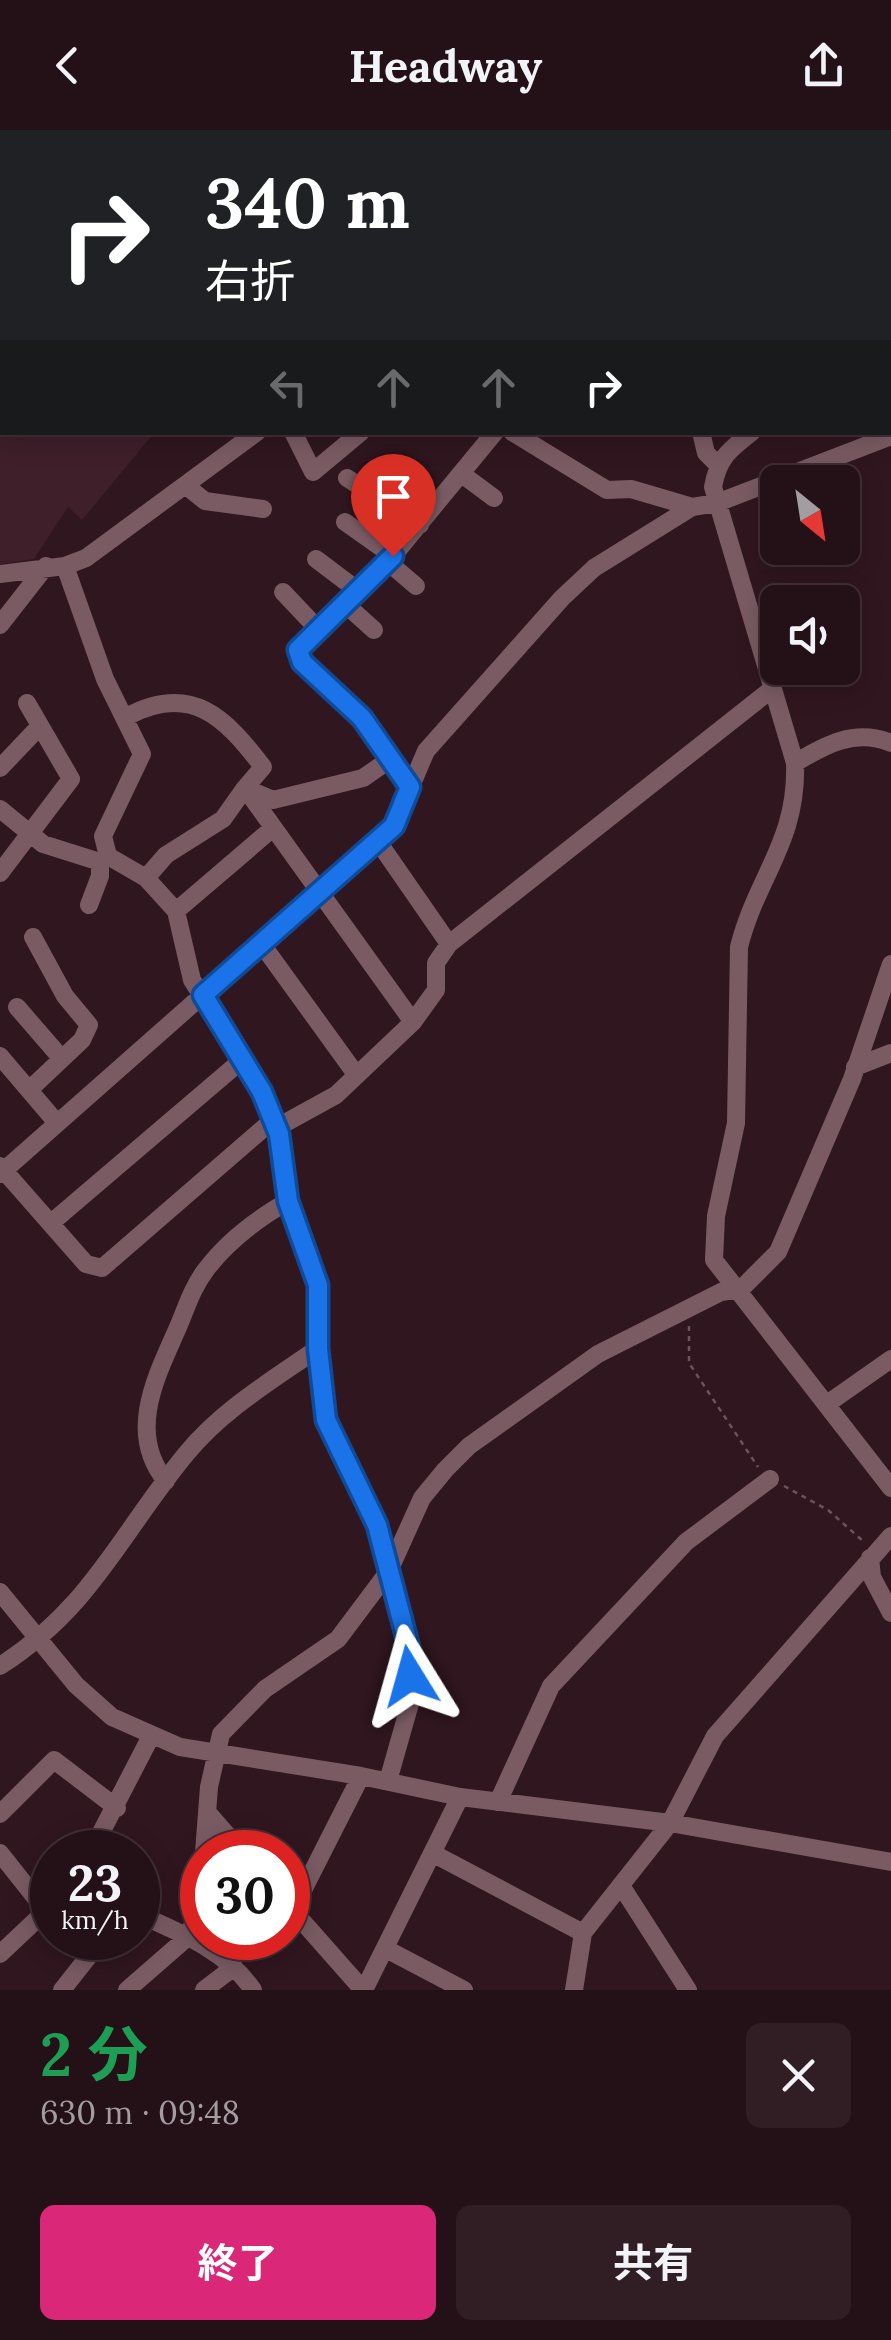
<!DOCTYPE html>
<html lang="ja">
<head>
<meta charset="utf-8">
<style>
	:root { --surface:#241017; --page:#301e24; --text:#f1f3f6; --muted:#a39da1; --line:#413036; --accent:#db2777 }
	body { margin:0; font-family:Lora,"Noto Sans JP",serif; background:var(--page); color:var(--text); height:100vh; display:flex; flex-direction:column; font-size:38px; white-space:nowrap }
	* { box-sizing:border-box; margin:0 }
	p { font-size:32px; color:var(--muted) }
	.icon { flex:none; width:55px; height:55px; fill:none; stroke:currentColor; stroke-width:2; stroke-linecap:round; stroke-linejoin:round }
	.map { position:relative; height:1860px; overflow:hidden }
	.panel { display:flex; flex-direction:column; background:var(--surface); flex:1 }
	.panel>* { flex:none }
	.banner { position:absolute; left:0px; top:0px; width:892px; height:305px; box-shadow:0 5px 25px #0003,0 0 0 2px var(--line); background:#202124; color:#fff; overflow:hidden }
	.needle { width:65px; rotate:150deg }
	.tools { position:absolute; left:760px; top:335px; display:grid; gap:20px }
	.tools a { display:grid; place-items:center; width:100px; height:100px; border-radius:15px; background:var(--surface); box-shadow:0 5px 25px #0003,0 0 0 2px var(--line); font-size:50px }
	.speed { position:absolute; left:30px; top:1700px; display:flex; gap:20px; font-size:50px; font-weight:700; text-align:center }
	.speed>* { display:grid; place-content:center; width:130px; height:130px; border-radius:50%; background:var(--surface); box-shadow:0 5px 25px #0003,0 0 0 2px var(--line); line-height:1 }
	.speed small { font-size:25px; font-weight:400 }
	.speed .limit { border:15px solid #d22; background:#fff; color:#111 }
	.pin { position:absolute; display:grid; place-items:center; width:85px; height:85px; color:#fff; margin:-102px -42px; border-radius:50% 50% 50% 0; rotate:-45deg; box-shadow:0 0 10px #0007 }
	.pin .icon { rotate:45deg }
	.me { position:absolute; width:110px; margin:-55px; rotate:352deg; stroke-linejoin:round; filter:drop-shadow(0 0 8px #0008) }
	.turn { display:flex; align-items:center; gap:35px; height:210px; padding:0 40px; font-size:45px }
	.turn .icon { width:130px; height:130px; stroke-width:2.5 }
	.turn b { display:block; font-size:70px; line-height:85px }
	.lanes { display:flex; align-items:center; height:95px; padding:0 40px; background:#0003; justify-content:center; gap:50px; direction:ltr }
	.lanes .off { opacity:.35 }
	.round { display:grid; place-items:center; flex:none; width:105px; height:105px; border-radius:15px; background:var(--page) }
	.summary { display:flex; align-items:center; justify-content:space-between; height:170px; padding:0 40px }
	h1 { font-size:60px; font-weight:700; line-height:75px; color:#1e9e55 }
	.cta { display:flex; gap:20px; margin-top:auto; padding:20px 40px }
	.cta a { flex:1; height:115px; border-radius:15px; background:var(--accent); color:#fff; font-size:40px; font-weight:700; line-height:115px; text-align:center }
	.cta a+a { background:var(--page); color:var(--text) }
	header { display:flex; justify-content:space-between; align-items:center; height:130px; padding:0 40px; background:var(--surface); font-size:45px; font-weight:700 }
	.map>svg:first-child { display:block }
	.built { fill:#3e1f2a }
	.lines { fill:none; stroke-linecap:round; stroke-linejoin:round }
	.path { stroke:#6c545c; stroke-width:2.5; stroke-dasharray:5 5; stroke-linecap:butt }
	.minor { stroke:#7a5b64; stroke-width:18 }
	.route-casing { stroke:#114b97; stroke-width:25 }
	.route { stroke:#1a73e8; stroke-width:18 }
</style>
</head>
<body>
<header><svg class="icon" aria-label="back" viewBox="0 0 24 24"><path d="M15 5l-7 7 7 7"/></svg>Headway<svg class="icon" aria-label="share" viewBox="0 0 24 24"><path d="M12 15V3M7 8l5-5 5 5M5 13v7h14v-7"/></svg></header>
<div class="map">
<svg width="891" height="1860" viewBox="0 0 891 1860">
	<rect width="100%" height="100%" fill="#30161f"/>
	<!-- built -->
	<path class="built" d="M 0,0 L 82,2 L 2,2 L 2,302 L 154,303 L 82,390 L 68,377 L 34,429 L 0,434 Z
		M 93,0 L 269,0 L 267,2 Z"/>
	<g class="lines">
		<!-- path -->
		<path class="path" d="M 689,1196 L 689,1233 L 758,1337
			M 784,1356 L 828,1380 L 863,1411"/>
		<!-- minor -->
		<path class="minor" d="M 88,0 L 90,2
			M 339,0 L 344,2
			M 501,0 L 503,2
			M 662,0 L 664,2
			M 858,0 L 860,2
			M 273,2 L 275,0
			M 641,2 L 644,0
			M 890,149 L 891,148
			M 890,182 L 891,183
			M 293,302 L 313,342 L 361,302
			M 512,302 L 607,360 L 631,359 L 692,377 L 717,373 L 891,306
			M 701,302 L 706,323 L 717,334
			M 752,302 C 729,320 718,328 713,357 L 795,633 C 798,711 756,748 739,817 L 736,993 L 716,1086 L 714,1130 L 891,1358
			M 463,345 L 494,368
			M 347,348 L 420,395
			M 185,355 L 205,371 L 263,379
			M 345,392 L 393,426
			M 316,429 L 357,460
			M 388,432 L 416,456
			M 65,436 L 105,549 L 142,624 L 103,706 L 108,726 L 146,748 L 176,781 L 192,850 L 262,962 L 279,1004 L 288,1071 L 318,1155 L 317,1219 L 326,1289 L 377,1395 L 410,1521 L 411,1570 L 388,1651
			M 0,444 L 65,436 L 86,428 L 257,302
			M 283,462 L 317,498
			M 343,472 L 374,500
			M 0,495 L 46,436
			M 126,587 C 191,552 225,587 263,637 L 245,658 L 413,892
			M 795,633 C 825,615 855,598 891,613
			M 0,638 L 39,597
			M 410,657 L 362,588 L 302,532 L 298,520 L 388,432 L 495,302
			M 0,679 L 43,714 L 100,732 L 108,726
			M 0,743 L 71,649 L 27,573
			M 146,748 L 166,725 L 223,689 L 245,658 L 273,670 L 363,648 L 389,630
			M 89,775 L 100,746 L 100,732
			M 176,781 L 273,698
			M 261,813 L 355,943
			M 449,814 L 772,559
			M 17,877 L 62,929
			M 0,926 L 57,993
			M 855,937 L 891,923
			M 29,960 L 82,910 L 89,895 L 65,866 L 33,807
			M 276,998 L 336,965 L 413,892 L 436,860 L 436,833 L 449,814 L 377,710
			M 0,1036 L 86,1134 L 102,1138 L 273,990
			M 0,1044 L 394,696 L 426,621 L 562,468 L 594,438 L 692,377
			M 51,1093 L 242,930
			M 827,1274 L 891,1229
			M 166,1351 C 128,1305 154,1251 175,1204 C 185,1183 190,1161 205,1141 C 227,1111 257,1089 288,1071
			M 870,1428 L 872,1447 L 891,1483
			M 0,1462 L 76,1555 L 112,1587 L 180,1617 L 361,1646 L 460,1667 L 670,1693 L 891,1732
			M 0,1536 C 92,1477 120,1404 186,1324 C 222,1280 271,1251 317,1219
			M 498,1672 L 551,1556 L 686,1412 L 770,1349
			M 207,1682 L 242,1722
			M 0,1684 L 54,1630 L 117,1678
			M 91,1722 L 150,1608
			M 204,1722 L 209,1657 L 221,1604 L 265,1559 L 338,1509 L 389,1441 L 422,1368 L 445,1340 L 469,1316 L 598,1224 L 721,1162 L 741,1159 L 778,1122 L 852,949 L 891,834
			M 0,1723 L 46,1781
			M 434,1724 L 583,1803
			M 622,1757 L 688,1860
			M 288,1775 L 363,1860
			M 293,1780 L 361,1646
			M 138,1784 C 179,1802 227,1821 253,1860
			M 386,1819 L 464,1860
			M 0,1824 L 52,1775
			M 62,1860 L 103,1808
			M 127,1860 L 189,1806 L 201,1768 L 202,1746
			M 204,1860 L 234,1837
			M 364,1860 L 460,1667
			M 574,1860 L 583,1803 L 670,1693 L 715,1606 L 891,1406"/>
	</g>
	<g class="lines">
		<defs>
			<path id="route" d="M 393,426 L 298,520 L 302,532 L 362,588 L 410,657 L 394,696 L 203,865 L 262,962 L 279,1004 L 288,1071 L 318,1155 L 318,1219 L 326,1290 L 377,1395 L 410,1521 L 410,1546"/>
		</defs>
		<!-- route casing -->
		<use href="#route" class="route-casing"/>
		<!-- route -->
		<use href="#route" class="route"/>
	</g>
</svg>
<div class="tools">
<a><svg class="needle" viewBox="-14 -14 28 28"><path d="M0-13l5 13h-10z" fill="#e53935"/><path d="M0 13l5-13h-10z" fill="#a39da1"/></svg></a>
<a><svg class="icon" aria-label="sound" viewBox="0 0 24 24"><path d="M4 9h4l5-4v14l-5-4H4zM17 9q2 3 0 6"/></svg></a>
</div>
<div class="speed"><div>23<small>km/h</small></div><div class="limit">30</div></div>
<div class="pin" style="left:393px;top:426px;background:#d93025"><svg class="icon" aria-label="arrive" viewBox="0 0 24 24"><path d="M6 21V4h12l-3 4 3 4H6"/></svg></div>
<svg class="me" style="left:410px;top:1546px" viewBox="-20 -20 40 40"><path d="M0-17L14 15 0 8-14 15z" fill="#1a73e8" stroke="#fff" stroke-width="4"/></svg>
<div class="banner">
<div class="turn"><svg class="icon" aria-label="right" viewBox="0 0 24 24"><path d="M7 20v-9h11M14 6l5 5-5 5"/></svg><div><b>340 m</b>右折</div></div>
<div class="lanes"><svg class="icon off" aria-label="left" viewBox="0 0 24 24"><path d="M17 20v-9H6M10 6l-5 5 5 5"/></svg><svg class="icon off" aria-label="ahead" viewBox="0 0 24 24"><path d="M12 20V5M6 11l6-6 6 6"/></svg><svg class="icon off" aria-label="ahead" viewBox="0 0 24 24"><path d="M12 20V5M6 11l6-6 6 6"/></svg><svg class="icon" aria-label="right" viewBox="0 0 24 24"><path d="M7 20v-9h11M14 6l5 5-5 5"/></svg></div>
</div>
</div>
<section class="panel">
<div class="summary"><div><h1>2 分</h1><p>630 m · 09:48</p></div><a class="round"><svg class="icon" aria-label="close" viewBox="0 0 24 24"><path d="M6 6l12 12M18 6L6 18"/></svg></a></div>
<div class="cta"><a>終了</a><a>共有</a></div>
</section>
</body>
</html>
